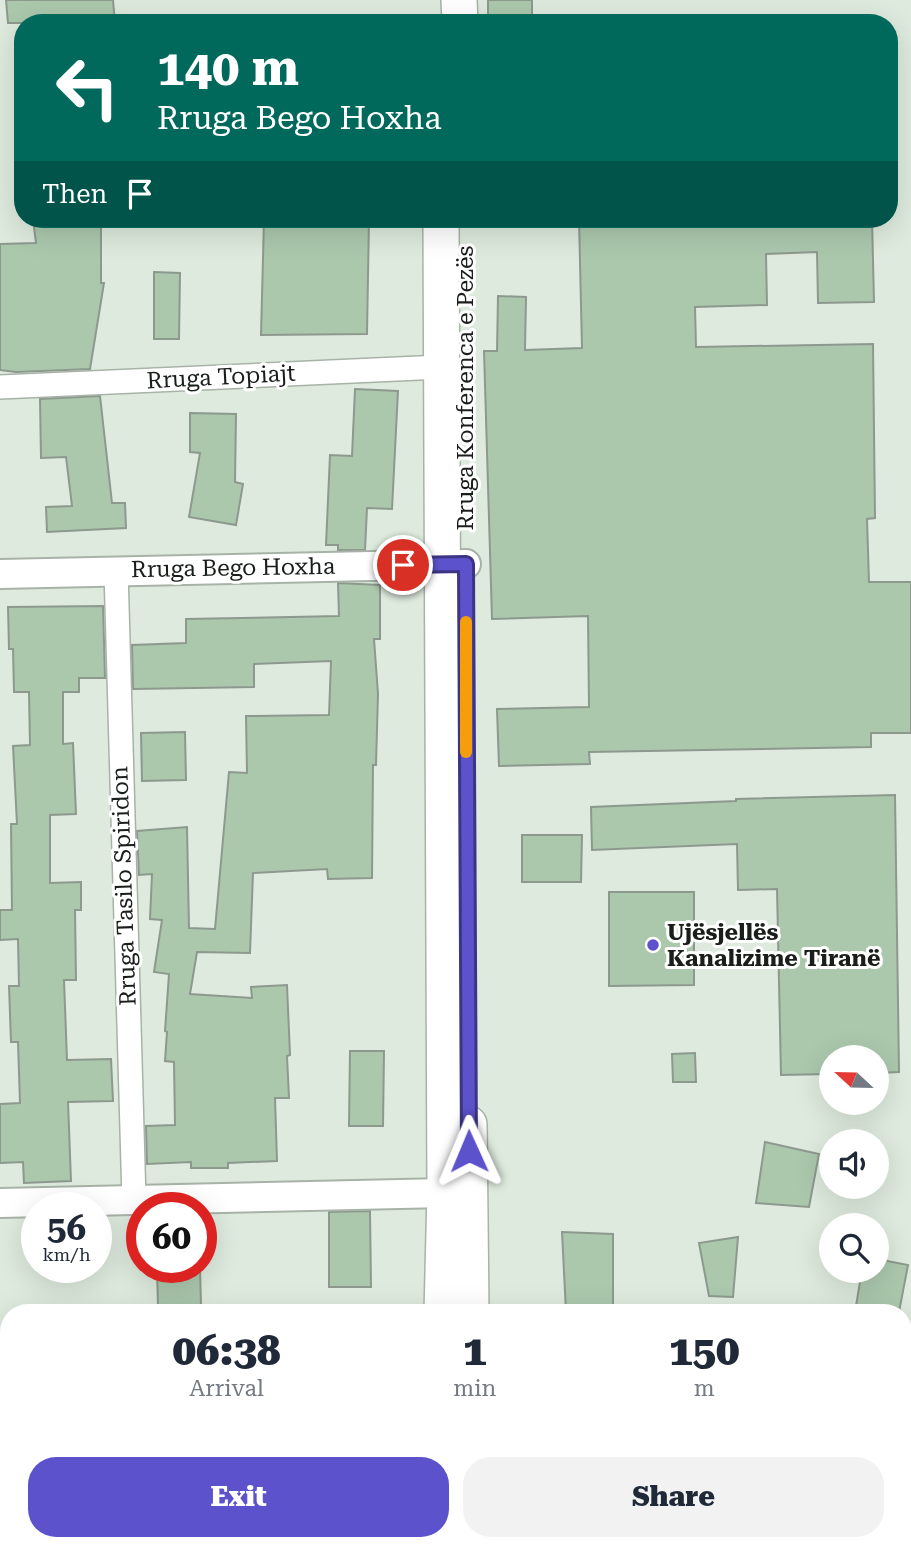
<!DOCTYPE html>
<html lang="en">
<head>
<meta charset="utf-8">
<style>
	:root { --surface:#fff; --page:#f2f2f3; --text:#1f2937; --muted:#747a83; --accent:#5c52cb }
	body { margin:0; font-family:"Roboto Serif",serif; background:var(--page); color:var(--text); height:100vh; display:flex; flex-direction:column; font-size:26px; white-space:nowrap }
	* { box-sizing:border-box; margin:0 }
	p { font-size:23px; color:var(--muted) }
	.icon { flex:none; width:38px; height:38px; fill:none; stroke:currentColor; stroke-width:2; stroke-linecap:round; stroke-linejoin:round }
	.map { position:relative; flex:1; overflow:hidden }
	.details { position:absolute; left:0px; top:1304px; width:912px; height:247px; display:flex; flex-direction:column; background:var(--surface); border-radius:28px 28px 0 0; box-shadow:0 7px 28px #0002 }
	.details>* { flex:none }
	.hud { position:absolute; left:14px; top:14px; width:884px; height:214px; border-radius:28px; box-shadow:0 7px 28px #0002; background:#00695c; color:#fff; overflow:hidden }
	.needle { width:46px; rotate:292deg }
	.controls { position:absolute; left:819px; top:1045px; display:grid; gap:14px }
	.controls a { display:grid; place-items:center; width:70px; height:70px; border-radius:50%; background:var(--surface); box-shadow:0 7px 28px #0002; font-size:35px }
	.speed { position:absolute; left:21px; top:1192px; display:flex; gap:14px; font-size:35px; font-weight:700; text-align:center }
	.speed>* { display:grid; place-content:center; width:91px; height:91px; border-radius:50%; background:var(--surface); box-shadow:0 7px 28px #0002; line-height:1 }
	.speed small { font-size:18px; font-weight:400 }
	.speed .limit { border:10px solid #d22; background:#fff; color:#111 }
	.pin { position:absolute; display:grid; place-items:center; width:60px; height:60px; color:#fff; margin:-30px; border:4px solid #fff; border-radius:50%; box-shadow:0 2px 7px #0007 }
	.me { position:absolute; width:77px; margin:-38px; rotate:359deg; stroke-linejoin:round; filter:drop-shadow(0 0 5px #0008) }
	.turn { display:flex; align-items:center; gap:24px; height:147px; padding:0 28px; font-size:32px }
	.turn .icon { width:91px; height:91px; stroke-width:2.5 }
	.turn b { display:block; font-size:49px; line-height:60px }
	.then { display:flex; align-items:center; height:66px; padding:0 28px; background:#0003; gap:14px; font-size:26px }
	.eta { display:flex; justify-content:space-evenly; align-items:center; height:119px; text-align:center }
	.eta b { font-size:42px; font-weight:800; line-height:49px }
	.action { display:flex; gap:14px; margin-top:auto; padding:14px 28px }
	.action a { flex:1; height:80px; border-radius:28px; background:var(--accent); color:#fff; font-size:28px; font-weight:800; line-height:80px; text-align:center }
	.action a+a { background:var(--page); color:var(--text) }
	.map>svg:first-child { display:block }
	.building { fill:#abc8ad; stroke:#8d998e; stroke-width:2 }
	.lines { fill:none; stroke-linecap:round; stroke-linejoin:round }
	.minor-casing { stroke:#a8b3a8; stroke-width:26 }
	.tertiary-casing { stroke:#a8b3a8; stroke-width:32 }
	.primary-casing { stroke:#a8b3a8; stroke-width:38 }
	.minor { stroke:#fff; stroke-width:23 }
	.tertiary { stroke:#fff; stroke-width:28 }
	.primary { stroke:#fff; stroke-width:35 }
	.route-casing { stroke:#3c3584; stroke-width:18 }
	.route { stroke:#5c52cb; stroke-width:12 }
	.slow { stroke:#f59e0b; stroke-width:12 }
	.poi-dot { fill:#5c52cb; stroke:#fff; stroke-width:2.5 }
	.labels { text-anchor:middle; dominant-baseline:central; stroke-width:6; stroke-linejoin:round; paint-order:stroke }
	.street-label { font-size:23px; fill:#191e1a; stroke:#fff }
	.poi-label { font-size:23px; font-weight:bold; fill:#191e1a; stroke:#fff; text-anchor:start }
</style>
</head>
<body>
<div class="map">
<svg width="911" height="1550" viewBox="0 0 911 1550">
	<rect width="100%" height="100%" fill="#deeade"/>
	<!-- building -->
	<path class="building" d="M 6,0 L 113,0 L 115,23 L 8,23 Z
		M 488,0 L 532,0 L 532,23 L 488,23 Z
		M 33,219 L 101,219 L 101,283 L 104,283 L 90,369 L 16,372 L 0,370 L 0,244 L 36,243 Z
		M 264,219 L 369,219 L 367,334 L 261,335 Z
		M 579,219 L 872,219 L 874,302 L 818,303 L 817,252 L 766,254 L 767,305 L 695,307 L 696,347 L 873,344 L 875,518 L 867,519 L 869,582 L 911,582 L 911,733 L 871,733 L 871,747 L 589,752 L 590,764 L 499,766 L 497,709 L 589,707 L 588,616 L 492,619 L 484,351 L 497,351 L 498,296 L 526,297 L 525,350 L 582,348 Z
		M 154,272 L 180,273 L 179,339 L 154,339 Z
		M 355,389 L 398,391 L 392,509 L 367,508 L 365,550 L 338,550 L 338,545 L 326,545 L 330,455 L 352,456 Z
		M 100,396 L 112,503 L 125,503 L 126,528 L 47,532 L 46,507 L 72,506 L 66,457 L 41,458 L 40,399 Z
		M 190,413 L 236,414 L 235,482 L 243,484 L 236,525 L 189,517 L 200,453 L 190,452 Z
		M 338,583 L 380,585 L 380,639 L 374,639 L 378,694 L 376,765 L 373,765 L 372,878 L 328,879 L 327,869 L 253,873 L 250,953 L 197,952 L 190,994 L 252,998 L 251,987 L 287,985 L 290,1055 L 287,1056 L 289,1098 L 275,1098 L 277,1161 L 228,1163 L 228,1168 L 191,1168 L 191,1162 L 147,1164 L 146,1126 L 175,1125 L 174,1062 L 165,1061 L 167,1032 L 165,1031 L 169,974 L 154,972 L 162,920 L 150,919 L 152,874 L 139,875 L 137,831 L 187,827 L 189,928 L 215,929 L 229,772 L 247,773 L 246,716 L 329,715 L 331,661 L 254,664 L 254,687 L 133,689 L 132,645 L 186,643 L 186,619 L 339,616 Z
		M 103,606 L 105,678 L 79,678 L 79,692 L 63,692 L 63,744 L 73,743 L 76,814 L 50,815 L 50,883 L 81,882 L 81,910 L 75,910 L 76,980 L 64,980 L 67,1060 L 111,1059 L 113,1101 L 68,1102 L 71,1181 L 24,1183 L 23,1162 L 0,1163 L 0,1104 L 20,1103 L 18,1042 L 11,1042 L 9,986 L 19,986 L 18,939 L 0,940 L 0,910 L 12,910 L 11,824 L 17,824 L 13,746 L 30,745 L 29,692 L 14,692 L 13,649 L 9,649 L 8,607 Z
		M 185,732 L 186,780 L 142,781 L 141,733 Z
		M 895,795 L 899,1072 L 877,1073 L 877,1057 L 831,1057 L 831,1074 L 781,1075 L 777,889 L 738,890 L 737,844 L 592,850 L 591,807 L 736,801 L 736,799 Z
		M 522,835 L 582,835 L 581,882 L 522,882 Z
		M 609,892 L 694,892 L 694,985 L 609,986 Z
		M 350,1051 L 384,1051 L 383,1126 L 349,1126 Z
		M 695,1053 L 696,1082 L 673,1082 L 672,1054 Z
		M 765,1142 L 819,1154 L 809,1207 L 756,1203 Z
		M 370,1211 L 371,1287 L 329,1287 L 329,1212 Z
		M 562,1232 L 613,1234 L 613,1312 L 566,1312 Z
		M 738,1237 L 733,1297 L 709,1296 L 699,1243 Z
		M 877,1259 L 908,1265 L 899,1312 L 855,1312 L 862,1270 L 877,1270 Z
		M 157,1267 L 200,1267 L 201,1306 L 158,1308 Z"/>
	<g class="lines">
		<defs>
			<path id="minor" d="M 0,387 L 441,367
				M 116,571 L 134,1200
				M 0,1403 L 9,1402
				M 903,1492 L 911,1494"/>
			<path id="tertiary" d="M 0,574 L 466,564
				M 0,1203 L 445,1193"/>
			<path id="primary" d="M 459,0 L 460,23
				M 441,219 L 445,1193 L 442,1312
				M 469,1124 L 471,1312
				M 441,1542 L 441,1550
				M 472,1542 L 472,1550"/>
		</defs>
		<!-- minor casing -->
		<use href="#minor" class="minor-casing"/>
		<!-- tertiary casing -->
		<use href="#tertiary" class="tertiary-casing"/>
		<!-- primary casing -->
		<use href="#primary" class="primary-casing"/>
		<!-- minor -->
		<use href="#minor" class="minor"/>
		<!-- tertiary -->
		<use href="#tertiary" class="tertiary"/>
		<!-- primary -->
		<use href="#primary" class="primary"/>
	</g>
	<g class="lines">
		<defs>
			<path id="route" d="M 403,565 L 466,564 L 469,1151"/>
		</defs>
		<!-- route casing -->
		<use href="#route" class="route-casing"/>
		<!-- route -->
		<use href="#route" class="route"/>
		<!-- slow -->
		<path class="slow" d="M 466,622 L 466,752"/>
	</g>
	<!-- markers -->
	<circle class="poi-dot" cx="653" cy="945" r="7"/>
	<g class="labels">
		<!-- street labels -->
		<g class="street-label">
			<text transform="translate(221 377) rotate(-3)">Rruga Topiajt</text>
			<text transform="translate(465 388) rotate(-90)">Rruga Konferenca e Pezës</text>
			<text transform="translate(233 568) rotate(-1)">Rruga Bego Hoxha</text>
			<text transform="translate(124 886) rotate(-92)">Rruga Tasilo Spiridon</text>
		</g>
		<!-- poi labels -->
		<g class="poi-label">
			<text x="667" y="932">Ujësjellës<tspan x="667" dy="26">Kanalizime Tiranë</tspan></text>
		</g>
	</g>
</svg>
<div class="controls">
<a><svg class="needle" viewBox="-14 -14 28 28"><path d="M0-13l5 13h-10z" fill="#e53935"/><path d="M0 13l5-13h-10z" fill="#747a83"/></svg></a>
<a><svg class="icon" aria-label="sound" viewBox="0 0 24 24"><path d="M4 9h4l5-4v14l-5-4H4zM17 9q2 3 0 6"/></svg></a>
<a><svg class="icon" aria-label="search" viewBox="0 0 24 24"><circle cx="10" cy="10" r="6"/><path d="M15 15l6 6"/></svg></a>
</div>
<div class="speed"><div>56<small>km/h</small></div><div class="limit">60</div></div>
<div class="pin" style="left:403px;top:565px;background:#d93025"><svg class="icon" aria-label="arrive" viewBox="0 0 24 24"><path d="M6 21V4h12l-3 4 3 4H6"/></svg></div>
<svg class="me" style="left:469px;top:1151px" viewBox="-20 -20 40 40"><path d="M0-17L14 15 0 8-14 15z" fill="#5c52cb" stroke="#fff" stroke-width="4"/></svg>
<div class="hud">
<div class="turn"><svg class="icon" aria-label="left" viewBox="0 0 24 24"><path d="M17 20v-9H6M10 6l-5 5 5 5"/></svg><div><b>140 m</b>Rruga Bego Hoxha</div></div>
<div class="then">Then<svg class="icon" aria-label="arrive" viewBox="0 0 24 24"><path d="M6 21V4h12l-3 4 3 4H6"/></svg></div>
</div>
<section class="details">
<div class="eta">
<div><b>06:38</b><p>Arrival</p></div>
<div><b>1</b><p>min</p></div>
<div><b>150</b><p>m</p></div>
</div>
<div class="action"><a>Exit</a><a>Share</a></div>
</section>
</div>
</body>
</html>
